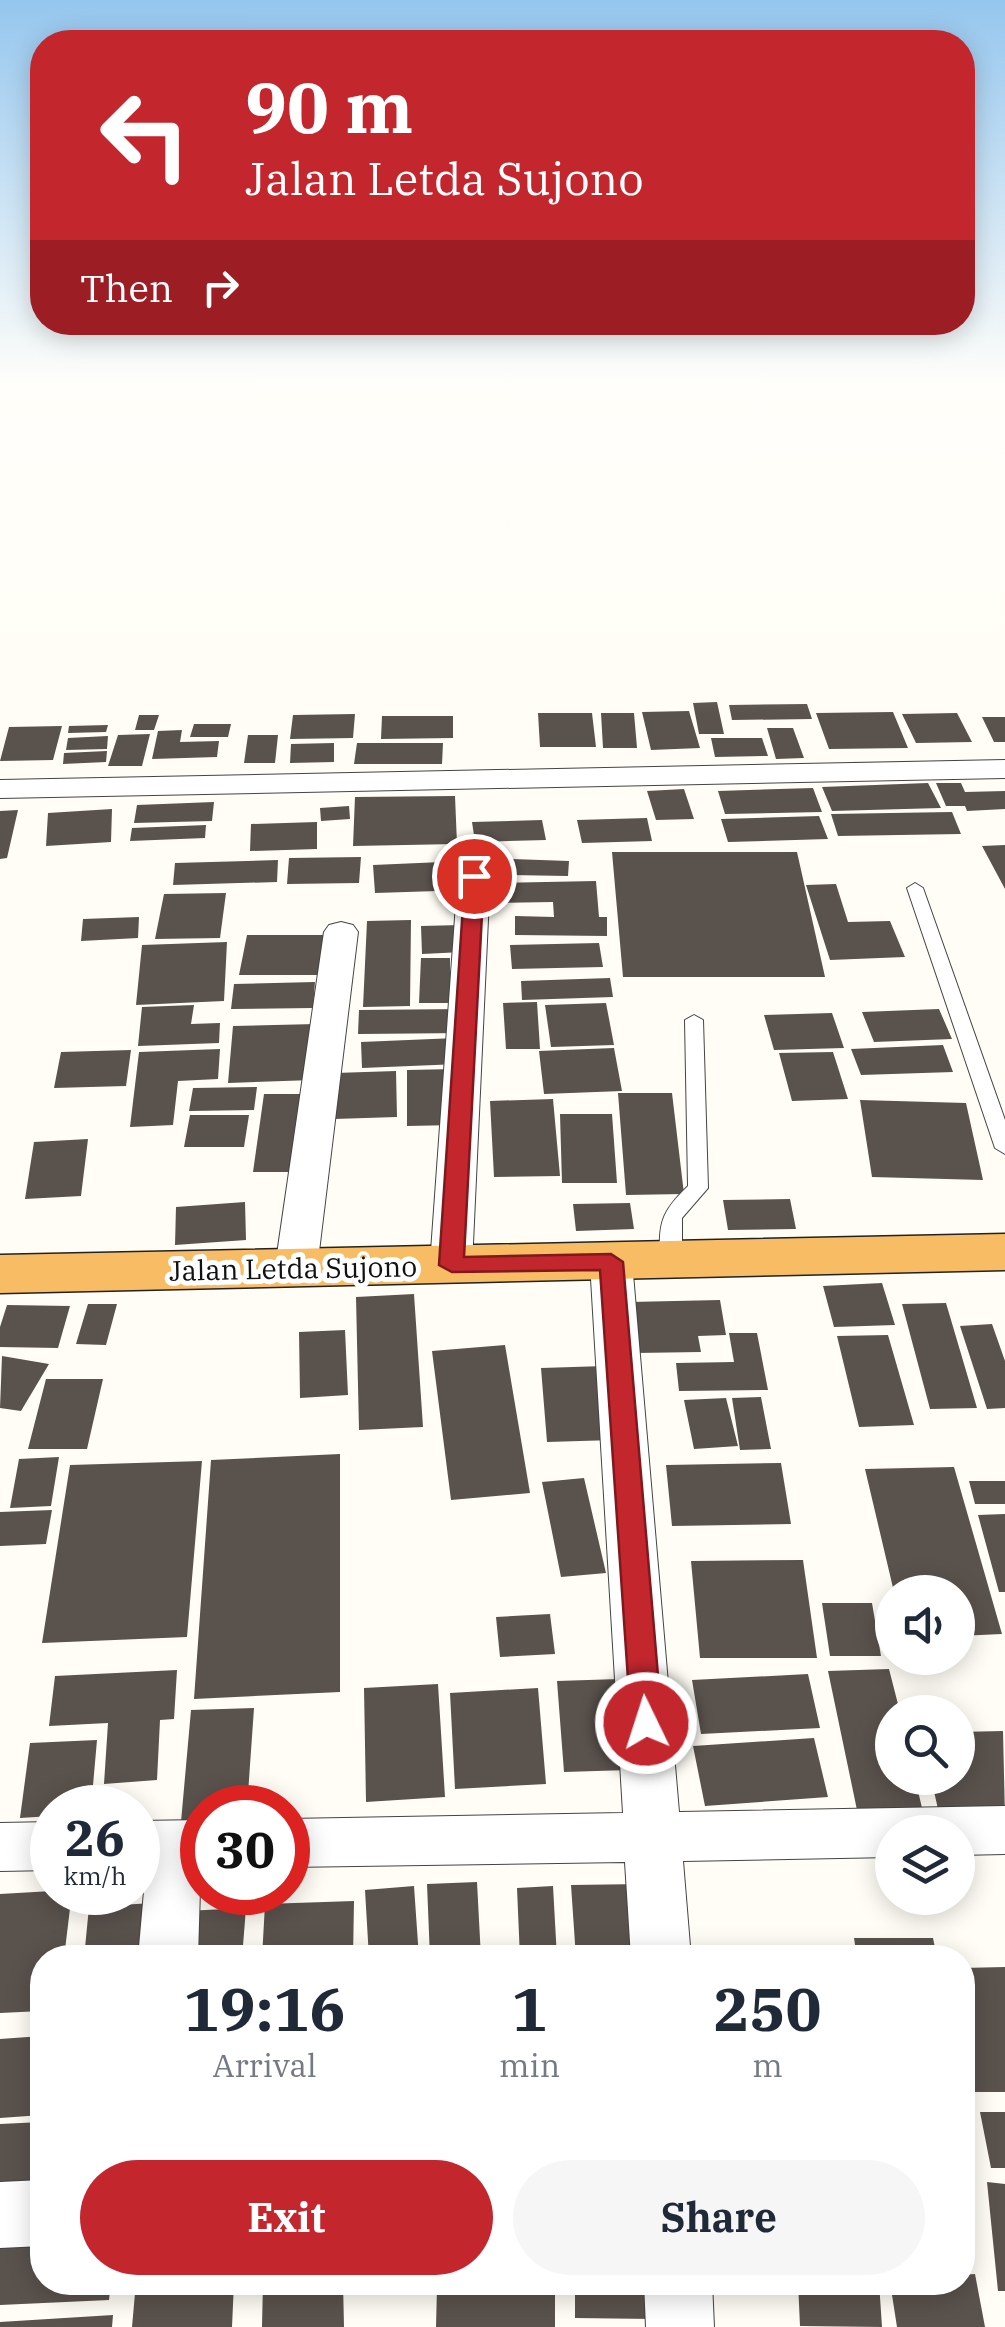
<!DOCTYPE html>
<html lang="en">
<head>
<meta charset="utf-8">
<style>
	:root { --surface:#fff; --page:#f6f6f7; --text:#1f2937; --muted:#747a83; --accent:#c4262e }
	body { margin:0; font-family:"IBM Plex Serif",serif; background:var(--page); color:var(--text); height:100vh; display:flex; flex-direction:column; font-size:38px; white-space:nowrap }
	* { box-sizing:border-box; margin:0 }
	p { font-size:32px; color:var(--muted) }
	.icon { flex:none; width:55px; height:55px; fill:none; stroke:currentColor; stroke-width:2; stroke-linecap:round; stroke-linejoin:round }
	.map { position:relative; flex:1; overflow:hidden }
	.drawer { position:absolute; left:30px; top:1945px; width:945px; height:350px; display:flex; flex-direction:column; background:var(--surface); border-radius:40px; box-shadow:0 5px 25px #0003 }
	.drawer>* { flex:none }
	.top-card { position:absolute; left:30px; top:30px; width:945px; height:305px; border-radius:40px; box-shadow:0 5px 25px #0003; background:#c4262e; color:#fff; overflow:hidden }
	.controls { position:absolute; left:875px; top:1575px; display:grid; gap:20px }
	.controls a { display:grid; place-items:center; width:100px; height:100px; border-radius:50%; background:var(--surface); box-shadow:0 5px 25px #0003; font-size:50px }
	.speed { position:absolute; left:30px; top:1785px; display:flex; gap:20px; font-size:50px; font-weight:700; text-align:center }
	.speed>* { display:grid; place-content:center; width:130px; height:130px; border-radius:50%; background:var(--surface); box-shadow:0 5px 25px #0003; line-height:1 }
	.speed small { font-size:25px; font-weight:400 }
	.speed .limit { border:15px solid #d22; background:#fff; color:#111 }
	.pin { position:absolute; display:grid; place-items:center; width:85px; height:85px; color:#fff; margin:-42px; border:5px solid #fff; border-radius:50%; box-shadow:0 2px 10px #0007 }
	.me { position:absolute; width:110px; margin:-55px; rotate:356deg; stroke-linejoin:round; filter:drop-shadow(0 0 8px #0008) }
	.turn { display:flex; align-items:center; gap:35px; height:210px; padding:0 50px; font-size:45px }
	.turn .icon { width:130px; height:130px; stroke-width:2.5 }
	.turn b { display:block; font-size:70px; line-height:85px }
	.then { display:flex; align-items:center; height:95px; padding:0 50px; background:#0003; gap:20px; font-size:38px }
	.eta { display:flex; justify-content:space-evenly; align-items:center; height:170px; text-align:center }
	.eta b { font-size:60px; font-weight:700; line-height:70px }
	.cta { display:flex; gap:20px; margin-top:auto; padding:20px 50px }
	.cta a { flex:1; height:115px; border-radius:60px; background:var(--accent); color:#fff; font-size:40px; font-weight:700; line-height:115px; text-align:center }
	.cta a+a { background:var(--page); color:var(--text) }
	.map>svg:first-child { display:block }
	.building { fill:#5a524d }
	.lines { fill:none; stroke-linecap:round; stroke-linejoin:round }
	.service-casing { stroke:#444; stroke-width:2 }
	.minor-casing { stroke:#444; stroke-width:2 }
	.trunk-casing { stroke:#222; stroke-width:3 }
	.service { fill:#fff; fill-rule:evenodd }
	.minor { fill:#fff; fill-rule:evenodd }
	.trunk { fill:#f7bc64; fill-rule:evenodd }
	.route { fill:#c4262e; stroke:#7f191e; stroke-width:2.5 }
	.labels { text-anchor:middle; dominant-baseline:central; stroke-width:10; stroke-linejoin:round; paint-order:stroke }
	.street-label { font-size:28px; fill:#111; stroke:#fff }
</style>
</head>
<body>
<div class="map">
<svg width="1005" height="2327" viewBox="0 0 1005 2327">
	<rect width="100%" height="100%" fill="#fffdf5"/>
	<!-- building -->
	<path class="building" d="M 717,702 L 724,734 L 699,734 L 693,703 Z
		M 807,704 L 812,719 L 732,720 L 729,705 Z
		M 689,711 L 700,748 L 651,750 L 642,712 Z
		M 893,712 L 908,748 L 829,749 L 816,713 Z
		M 538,713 L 592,713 L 596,747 L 540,747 Z
		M 601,713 L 634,713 L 637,748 L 603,748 Z
		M 957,713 L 972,742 L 916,743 L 902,714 Z
		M 355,714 L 353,738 L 290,739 L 293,715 Z
		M 139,715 L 159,715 L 154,730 L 135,730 Z
		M 382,716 L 453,716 L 453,738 L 381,739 Z
		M 982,717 L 1005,717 L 1005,742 L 994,742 Z
		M 194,724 L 231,724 L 228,737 L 190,737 Z
		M 108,725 L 106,732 L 68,733 L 69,726 Z
		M 62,726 L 53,760 L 0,761 L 9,727 Z
		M 767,728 L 793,728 L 804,758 L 776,759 Z
		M 182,730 L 180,742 L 219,741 L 217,757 L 152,759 L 158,731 Z
		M 150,734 L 142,766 L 108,766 L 118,735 Z
		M 248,735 L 278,735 L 275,763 L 244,763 Z
		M 108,736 L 107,749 L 66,750 L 68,738 Z
		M 711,738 L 762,738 L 768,756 L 715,757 Z
		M 334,743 L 334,762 L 290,763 L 291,744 Z
		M 357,743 L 443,743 L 442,764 L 354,764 Z
		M 107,751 L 106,762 L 63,764 L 64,753 Z
		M 928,783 L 941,808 L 832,811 L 822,787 Z
		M 936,783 L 961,783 L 965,792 L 1005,791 L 1005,809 L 967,811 L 965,806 L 946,806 Z
		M 813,788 L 822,812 L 725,814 L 718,791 Z
		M 684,789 L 694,819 L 656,820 L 647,791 Z
		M 455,796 L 457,844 L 353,846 L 355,797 Z
		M 214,802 L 212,821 L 134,823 L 137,805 Z
		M 349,806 L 350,819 L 321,821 L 320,808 Z
		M 112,809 L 111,842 L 46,846 L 48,813 Z
		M 18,810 L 7,858 L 0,859 L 0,811 Z
		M 952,812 L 961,834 L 838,836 L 831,814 Z
		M 819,816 L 828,839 L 728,842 L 721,819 Z
		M 647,818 L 652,841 L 582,843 L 577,820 Z
		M 542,820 L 546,840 L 475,842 L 472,822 Z
		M 317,822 L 317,849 L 250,851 L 251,824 Z
		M 206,825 L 205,838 L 130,841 L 132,828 Z
		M 1005,845 L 1005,889 L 982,846 Z
		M 612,852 L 797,852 L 825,977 L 623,977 Z
		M 361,857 L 359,883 L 287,884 L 289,858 Z
		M 512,859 L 569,861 L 568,876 L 510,875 Z
		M 278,860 L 277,882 L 173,885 L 175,863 Z
		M 465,861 L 469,890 L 375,893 L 373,865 Z
		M 596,881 L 599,917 L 607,917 L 607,936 L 515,935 L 515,916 L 554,917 L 553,902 L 498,903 L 497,883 Z
		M 836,884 L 848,922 L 890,921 L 905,957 L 830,960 L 806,885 Z
		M 226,893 L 220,938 L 155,939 L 164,894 Z
		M 139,917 L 138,938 L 81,941 L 83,919 Z
		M 411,920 L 410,1006 L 363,1007 L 367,921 Z
		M 461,925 L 463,952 L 422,954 L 421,926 Z
		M 247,935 L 324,935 L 319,975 L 239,975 Z
		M 227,942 L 224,1001 L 136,1005 L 142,945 Z
		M 599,943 L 603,967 L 512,969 L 510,945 Z
		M 421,958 L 450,958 L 450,1003 L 419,1003 Z
		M 610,978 L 613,997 L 522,1000 L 521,981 Z
		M 315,982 L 313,1008 L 231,1009 L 234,984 Z
		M 537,1002 L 540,1049 L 506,1049 L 503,1003 Z
		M 606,1003 L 614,1045 L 551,1047 L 545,1005 Z
		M 194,1005 L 191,1024 L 220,1023 L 219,1043 L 138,1046 L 142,1007 Z
		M 464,1009 L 465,1033 L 358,1034 L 359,1010 Z
		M 939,1009 L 952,1039 L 874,1042 L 862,1012 Z
		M 832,1013 L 844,1048 L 774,1050 L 764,1015 Z
		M 316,1024 L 313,1080 L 228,1083 L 233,1026 Z
		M 456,1038 L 459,1064 L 362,1068 L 361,1042 Z
		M 943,1045 L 953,1072 L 861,1075 L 851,1049 Z
		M 614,1048 L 622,1091 L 544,1094 L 539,1051 Z
		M 220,1049 L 218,1079 L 178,1081 L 173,1125 L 130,1127 L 139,1052 Z
		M 131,1050 L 126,1086 L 54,1088 L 61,1052 Z
		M 833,1052 L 848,1099 L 792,1101 L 779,1053 Z
		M 455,1069 L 456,1125 L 407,1126 L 407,1070 Z
		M 396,1071 L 397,1117 L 334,1119 L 335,1073 Z
		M 257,1087 L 254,1110 L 189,1111 L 193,1088 Z
		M 618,1093 L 672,1093 L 684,1194 L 626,1195 Z
		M 264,1094 L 314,1094 L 305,1172 L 253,1172 Z
		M 553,1099 L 560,1176 L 494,1177 L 490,1101 Z
		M 860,1100 L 966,1103 L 983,1180 L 872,1177 Z
		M 560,1114 L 612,1114 L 617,1183 L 562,1183 Z
		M 190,1115 L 249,1115 L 244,1147 L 184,1147 Z
		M 88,1139 L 81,1196 L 25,1199 L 34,1142 Z
		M 790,1199 L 796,1229 L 728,1230 L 723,1200 Z
		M 245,1202 L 246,1240 L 175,1245 L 176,1207 Z
		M 630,1203 L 634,1229 L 576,1231 L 573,1204 Z
		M 882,1283 L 895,1325 L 834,1327 L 823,1286 Z
		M 414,1294 L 423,1427 L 359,1430 L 356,1297 Z
		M 720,1300 L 726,1335 L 698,1336 L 701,1352 L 635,1353 L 630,1302 Z
		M 946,1303 L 977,1408 L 930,1409 L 902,1304 Z
		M 88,1304 L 117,1304 L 106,1345 L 76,1344 Z
		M 7,1305 L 70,1306 L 58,1348 L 0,1347 L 0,1327 Z
		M 992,1324 L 1005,1361 L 1005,1408 L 987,1409 L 960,1326 Z
		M 345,1330 L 348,1395 L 300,1398 L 299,1332 Z
		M 729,1333 L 757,1333 L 768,1390 L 679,1391 L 676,1363 L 734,1362 Z
		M 888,1335 L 914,1425 L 859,1427 L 837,1336 Z
		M 505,1345 L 530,1493 L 451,1500 L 432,1351 Z
		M 2,1356 L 49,1364 L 21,1411 L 0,1408 Z
		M 605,1366 L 614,1440 L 547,1442 L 541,1368 Z
		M 46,1379 L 103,1379 L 87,1449 L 28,1449 Z
		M 761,1397 L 771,1449 L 740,1450 L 732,1398 Z
		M 726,1398 L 738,1446 L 694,1449 L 684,1400 Z
		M 340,1454 L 340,1692 L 194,1699 L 211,1460 Z
		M 59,1457 L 51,1506 L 10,1508 L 19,1459 Z
		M 202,1461 L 187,1637 L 42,1643 L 70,1465 Z
		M 781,1463 L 791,1524 L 672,1526 L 666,1465 Z
		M 954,1467 L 1002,1634 L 958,1636 L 958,1592 L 894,1592 L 865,1469 Z
		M 584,1478 L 606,1573 L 561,1577 L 542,1482 Z
		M 969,1481 L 1005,1481 L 1005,1504 L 975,1504 Z
		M 52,1510 L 46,1544 L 0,1546 L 0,1512 Z
		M 1005,1514 L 1005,1592 L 999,1592 L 978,1515 Z
		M 803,1560 L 817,1658 L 700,1658 L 691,1561 Z
		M 822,1603 L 872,1603 L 881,1656 L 830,1656 Z
		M 550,1614 L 555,1654 L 500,1657 L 496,1617 Z
		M 889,1669 L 900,1712 L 892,1712 L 892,1778 L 915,1778 L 922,1808 L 857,1810 L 828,1671 Z
		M 177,1670 L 174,1719 L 160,1720 L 157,1780 L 104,1784 L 108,1723 L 49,1726 L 55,1676 Z
		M 808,1674 L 820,1728 L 701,1734 L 692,1680 Z
		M 619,1679 L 629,1770 L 564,1772 L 557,1681 Z
		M 438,1684 L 445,1797 L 366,1802 L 364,1688 Z
		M 538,1688 L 546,1784 L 455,1789 L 450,1693 Z
		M 254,1708 L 247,1808 L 202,1808 L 202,1822 L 181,1822 L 191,1710 Z
		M 1003,1731 L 1005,1817 L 940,1818 L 931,1778 L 958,1778 L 958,1732 Z
		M 814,1738 L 828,1797 L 705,1806 L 693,1746 Z
		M 97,1740 L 91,1808 L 52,1808 L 52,1816 L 20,1818 L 30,1743 Z
		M 477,1882 L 481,1958 L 430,1958 L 427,1884 Z
		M 643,1884 L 650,1958 L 576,1958 L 571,1885 Z
		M 414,1886 L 419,1958 L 369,1958 L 365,1890 Z
		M 553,1886 L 557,1958 L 520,1958 L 517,1888 Z
		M 52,1891 L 72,1892 L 64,1958 L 42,1958 L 42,2011 L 0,2013 L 0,1894 Z
		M 354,1901 L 353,1958 L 262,1958 L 265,1904 Z
		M 168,1902 L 164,1958 L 84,1958 L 89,1907 Z
		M 246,1908 L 242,1958 L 180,1958 L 185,1911 Z
		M 854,1938 L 933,1938 L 937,1958 L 857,1958 Z
		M 1005,1967 L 1005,2092 L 972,2092 L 962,2041 L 962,1968 Z
		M 42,2036 L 42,2115 L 0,2118 L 0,2039 Z
		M 980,2112 L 1005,2112 L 1005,2168 L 991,2168 Z
		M 42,2122 L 42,2204 L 0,2205 L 0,2124 Z
		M 987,2182 L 1005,2184 L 1005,2291 L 998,2291 Z
		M 42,2221 L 42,2282 L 111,2282 L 109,2300 L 0,2305 L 0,2222 Z
		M 975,2274 L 985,2327 L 897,2327 L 890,2282 L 962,2282 L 962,2275 Z
		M 136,2282 L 234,2282 L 232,2327 L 132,2327 Z
		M 263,2282 L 343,2282 L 344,2327 L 262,2327 Z
		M 361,2282 L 426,2282 L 426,2290 L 361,2294 Z
		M 575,2282 L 651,2282 L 653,2319 L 575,2318 Z
		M 798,2282 L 879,2282 L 882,2327 L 800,2326 Z
		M 437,2287 L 555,2288 L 555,2327 L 436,2327 Z
		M 113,2315 L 112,2327 L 0,2327 L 0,2322 Z"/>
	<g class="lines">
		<defs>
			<path id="service" d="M 915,883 L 923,888 L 1005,1120 L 1005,1154 L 995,1148 L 907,888 Z
				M 694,1015 L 703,1020 L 708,1188 L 682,1218 L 682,1260 L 671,1267 L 660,1260 C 659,1223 660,1213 688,1186 L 685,1020 Z"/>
			<path id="minor" d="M 1005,760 L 1005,778 L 0,798 L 0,780 Z
				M 474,866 L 486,869 L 490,876 L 472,1265 L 466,1275 L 451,1279 L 436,1275 L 430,1265 L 458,876 L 462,869 Z
				M 341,922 L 353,925 L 358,932 L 317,1268 L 311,1278 L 296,1282 L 281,1278 L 275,1268 L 324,932 L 329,925 Z
				M 611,1248 L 626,1252 L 632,1262 L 679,1812 L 1005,1806 L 1005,1854 L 958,1855 L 958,1832 L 892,1832 L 892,1857 L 683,1861 L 691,1958 L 631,1958 L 625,1862 L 288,1867 L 288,1819 L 623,1813 L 590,1262 L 596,1252 Z
				M 202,1820 L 198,1958 L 138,1958 L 146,1869 L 138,1869 L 138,1821 Z
				M 52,1822 L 52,1870 L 0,1871 L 0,1823 Z
				M 42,2180 L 42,2246 L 0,2248 L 0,2182 Z
				M 644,2282 L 712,2282 L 714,2327 L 646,2327 Z"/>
			<path id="trunk" d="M 1005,1234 L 1005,1270 L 0,1293 L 0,1255 Z"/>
		</defs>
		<!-- service casing -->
		<use href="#service" class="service-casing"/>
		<!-- minor casing -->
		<use href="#minor" class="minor-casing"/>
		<!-- trunk casing -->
		<use href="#trunk" class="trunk-casing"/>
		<!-- service -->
		<use href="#service" class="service"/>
		<!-- minor -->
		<use href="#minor" class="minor"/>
		<!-- trunk -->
		<use href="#trunk" class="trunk"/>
	</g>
	<!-- sky -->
	<linearGradient id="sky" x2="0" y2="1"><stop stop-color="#95c6ee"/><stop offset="0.54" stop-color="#fffefa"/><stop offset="1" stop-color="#fffefa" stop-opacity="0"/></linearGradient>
	<rect width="1005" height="714" fill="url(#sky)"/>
	<!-- route -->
	<path class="route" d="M 474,870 L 484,876 L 464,1257 L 611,1254 L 623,1262 L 662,1723 L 657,1732 L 646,1736 L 635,1732 L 631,1723 L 600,1270 L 452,1272 L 439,1265 L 465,876 Z"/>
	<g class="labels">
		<!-- street labels -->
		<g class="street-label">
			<text transform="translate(293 1268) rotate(-1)">Jalan Letda Sujono</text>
		</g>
	</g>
</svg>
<div class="controls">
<a><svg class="icon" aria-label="sound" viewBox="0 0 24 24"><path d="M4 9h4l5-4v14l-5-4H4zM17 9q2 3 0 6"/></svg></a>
<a><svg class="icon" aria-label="search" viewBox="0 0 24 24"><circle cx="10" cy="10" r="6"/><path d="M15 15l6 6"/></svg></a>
<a><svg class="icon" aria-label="layers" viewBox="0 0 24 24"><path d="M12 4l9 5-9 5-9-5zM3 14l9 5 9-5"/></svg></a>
</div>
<div class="speed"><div>26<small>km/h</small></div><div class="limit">30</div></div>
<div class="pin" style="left:474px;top:876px;background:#d93025"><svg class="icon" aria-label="arrive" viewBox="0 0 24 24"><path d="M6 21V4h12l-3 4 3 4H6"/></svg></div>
<svg class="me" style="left:646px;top:1723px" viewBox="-20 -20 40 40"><circle r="17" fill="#c4262e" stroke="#fff" stroke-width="3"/><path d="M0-11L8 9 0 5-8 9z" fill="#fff"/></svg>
<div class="top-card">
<div class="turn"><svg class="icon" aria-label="left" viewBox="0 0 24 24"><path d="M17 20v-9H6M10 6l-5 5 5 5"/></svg><div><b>90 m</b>Jalan Letda Sujono</div></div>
<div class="then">Then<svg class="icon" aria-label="right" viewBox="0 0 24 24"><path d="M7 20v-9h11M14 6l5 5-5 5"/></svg></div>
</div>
<section class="drawer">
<div class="eta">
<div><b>19:16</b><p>Arrival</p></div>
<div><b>1</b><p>min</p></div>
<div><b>250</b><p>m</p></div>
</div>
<div class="cta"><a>Exit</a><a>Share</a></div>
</section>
</div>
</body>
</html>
